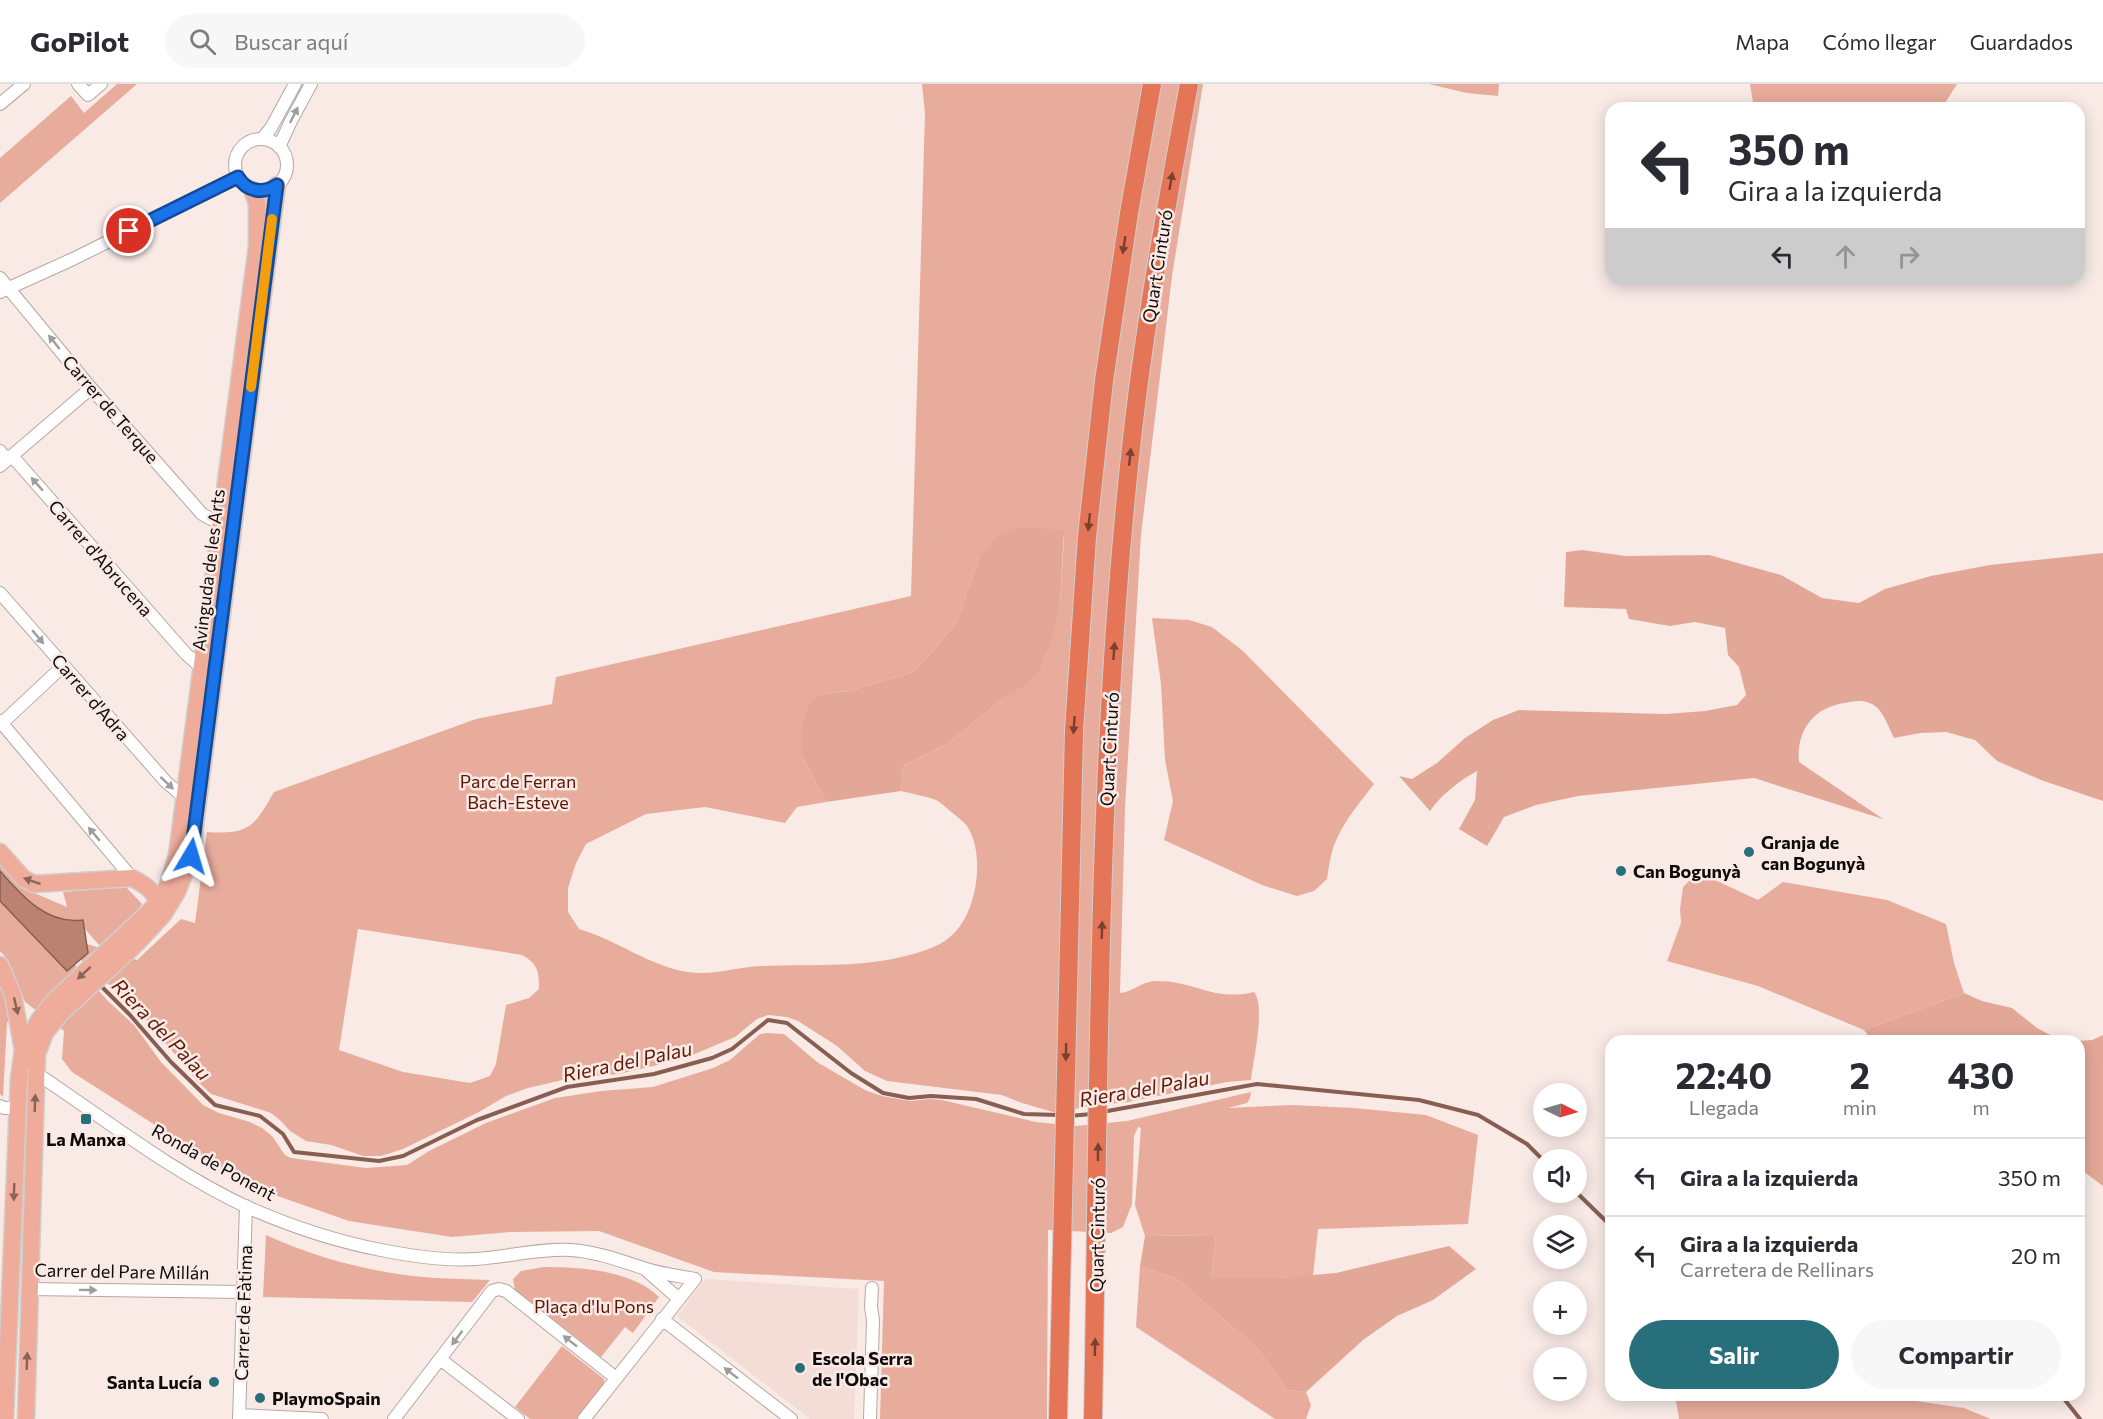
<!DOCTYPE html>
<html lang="es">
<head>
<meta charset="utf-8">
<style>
	:root { --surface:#fff; --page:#f7f7f7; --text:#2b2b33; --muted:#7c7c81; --line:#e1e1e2; --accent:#286f7c }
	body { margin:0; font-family:Commissioner,sans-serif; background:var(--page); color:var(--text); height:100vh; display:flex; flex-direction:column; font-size:22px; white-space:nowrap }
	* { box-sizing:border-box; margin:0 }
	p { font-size:20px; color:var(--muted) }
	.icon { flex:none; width:33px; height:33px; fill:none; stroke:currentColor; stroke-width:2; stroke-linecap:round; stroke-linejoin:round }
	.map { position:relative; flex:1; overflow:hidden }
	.panel { position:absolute; left:1605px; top:951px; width:480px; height:366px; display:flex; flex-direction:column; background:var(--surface); border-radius:18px; box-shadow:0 3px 15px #0003 }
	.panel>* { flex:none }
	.banner { position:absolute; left:1605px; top:18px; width:480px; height:183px; border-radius:18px; box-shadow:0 3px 15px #0003; background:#fff; color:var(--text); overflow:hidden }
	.needle { width:39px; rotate:95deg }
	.tools { position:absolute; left:1533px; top:999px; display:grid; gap:12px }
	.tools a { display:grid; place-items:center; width:54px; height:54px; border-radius:50%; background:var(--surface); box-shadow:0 3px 15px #0003; font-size:30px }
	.pin { position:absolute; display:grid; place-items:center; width:51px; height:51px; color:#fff; margin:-26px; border:3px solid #fff; border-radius:50%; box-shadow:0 2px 6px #0007 }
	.me { position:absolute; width:66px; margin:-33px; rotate:7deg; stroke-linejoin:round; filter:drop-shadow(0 0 4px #0008) }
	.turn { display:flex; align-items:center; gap:21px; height:126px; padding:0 24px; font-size:27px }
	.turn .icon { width:78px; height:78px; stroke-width:2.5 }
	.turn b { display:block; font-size:42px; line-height:51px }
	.lanes { display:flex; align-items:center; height:57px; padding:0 24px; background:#0003; justify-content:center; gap:30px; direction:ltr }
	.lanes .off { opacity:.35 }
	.eta { display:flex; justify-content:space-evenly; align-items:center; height:102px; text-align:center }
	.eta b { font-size:36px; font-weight:700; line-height:42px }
	.cta { display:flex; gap:12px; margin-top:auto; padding:12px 24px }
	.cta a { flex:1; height:69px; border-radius:36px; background:var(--accent); color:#fff; font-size:24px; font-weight:700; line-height:69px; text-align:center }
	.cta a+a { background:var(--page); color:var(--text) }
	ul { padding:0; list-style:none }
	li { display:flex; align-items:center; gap:18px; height:78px; padding:0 24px; border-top:2px solid var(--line) }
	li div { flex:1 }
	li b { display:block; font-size:22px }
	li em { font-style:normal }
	header { display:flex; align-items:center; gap:36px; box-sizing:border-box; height:84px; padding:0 30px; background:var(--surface); border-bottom:2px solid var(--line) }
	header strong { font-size:28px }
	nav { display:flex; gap:33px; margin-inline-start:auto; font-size:21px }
	.search { width:420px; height:54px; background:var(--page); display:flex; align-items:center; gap:15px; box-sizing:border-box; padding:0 21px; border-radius:33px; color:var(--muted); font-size:22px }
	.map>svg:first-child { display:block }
	.built { fill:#f4ddd7 }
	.green { fill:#e7ac9c; fill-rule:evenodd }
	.forest { fill:#e3a797 }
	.water { fill:#bb8272; stroke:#885e53; stroke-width:1.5 }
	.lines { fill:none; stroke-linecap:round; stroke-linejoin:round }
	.stream { stroke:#885e53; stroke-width:4 }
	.minor-casing { stroke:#b5a7a3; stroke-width:14 }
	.major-casing { stroke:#cfcece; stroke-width:19 }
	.highway-casing { stroke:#cfcece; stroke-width:20 }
	.minor { stroke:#fff; stroke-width:12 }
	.major { stroke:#efac9a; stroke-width:16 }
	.highway { stroke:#e57557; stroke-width:18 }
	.oneway { fill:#9f9d9d }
	.oneway2 { fill:#7a4030 }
	.oneway3 { fill:#8b6459 }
	.route-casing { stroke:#114b97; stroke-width:15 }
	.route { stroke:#1a73e8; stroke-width:10 }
	.slow { stroke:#f59e0b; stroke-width:10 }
	.poi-dot { fill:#286f7c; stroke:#f9eae6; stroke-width:2 }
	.labels { text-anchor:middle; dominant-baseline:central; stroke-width:5; stroke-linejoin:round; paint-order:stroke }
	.street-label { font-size:18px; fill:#100b0a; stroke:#f9eae6 }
	.park-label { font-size:18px; fill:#5b1502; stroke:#f9eae6 }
	.poi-label { font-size:18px; font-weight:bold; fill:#100b0a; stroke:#f9eae6; text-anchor:start }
	.water-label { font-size:20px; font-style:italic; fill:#601a06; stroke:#f9eae6 }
</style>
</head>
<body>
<header>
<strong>GoPilot</strong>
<div class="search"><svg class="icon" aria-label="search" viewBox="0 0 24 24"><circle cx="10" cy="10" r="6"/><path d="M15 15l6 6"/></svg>Buscar aquí</div>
<nav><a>Mapa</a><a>Cómo llegar</a><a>Guardados</a></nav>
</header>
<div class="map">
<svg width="2103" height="1335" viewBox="0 0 2103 1335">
	<rect width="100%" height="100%" fill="#f9eae6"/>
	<!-- built -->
	<path class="built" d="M 705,1195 L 859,1205 L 854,1335 L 810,1335 L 677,1232 Z"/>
	<!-- green -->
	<path class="green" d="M 117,0 L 137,0 L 0,119 L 0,74 L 71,12 L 84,29 Z
		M 922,0 L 1203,0 L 1172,192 L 1141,451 L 1125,724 L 1120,909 C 1133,908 1142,897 1156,897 C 1193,896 1213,918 1254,908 C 1266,922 1253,977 1251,996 L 1227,998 L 1128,1018 L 1090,1022 L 1056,1029 L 1019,1018 L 1002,1011 L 887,997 L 865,987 L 837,962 L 798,937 L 787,933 L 768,931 L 757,935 L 735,953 L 683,975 L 619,990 L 571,994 L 528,1004 L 506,1012 L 479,1028 L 403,1065 L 381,1072 L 363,1072 L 331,1061 L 306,1057 L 290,1047 L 281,1037 L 271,1029 L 211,1010 L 197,997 L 139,927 L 80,875 L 88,869 L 87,860 L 137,876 L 181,835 L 195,839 L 207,748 C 249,751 254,743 274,708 L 476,635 L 552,620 L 556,593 L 911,512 L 925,29 ZM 1064,453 L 1060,520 L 1044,576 L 1024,601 L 1000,617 L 947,660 L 903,682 L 901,707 C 912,710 925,712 936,716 C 942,719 948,726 954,730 C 958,734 964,738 967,742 C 986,770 977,831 951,852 C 938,864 918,869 901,873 C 855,884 807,880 761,882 C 736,883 714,892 688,888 C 649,882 617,856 579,845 L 568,828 L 568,804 L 576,779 L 586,760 L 646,730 L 705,723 L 785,739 L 797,723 L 826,718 L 802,672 L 821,610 L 849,607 L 913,588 L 941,558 L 957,537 L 979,474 ZM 358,845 L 522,871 C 538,880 539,887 539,905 L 529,914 L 506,921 L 496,980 L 490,992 L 470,999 L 403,988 L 339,966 Z
		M 1429,0 L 1499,0 L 1498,12 L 1467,9 Z
		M 1750,0 L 1957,0 L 1942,24 L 1754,24 Z
		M 1152,534 L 1189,536 L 1212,543 L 1243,567 L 1374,700 C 1358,721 1337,745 1331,772 C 1329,780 1328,788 1327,795 L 1314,807 L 1297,812 L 1262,801 L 1164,756 L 1173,717 L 1165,676 L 1161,600 Z
		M 0,779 L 25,805 L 67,823 L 63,808 L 126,803 L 142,820 C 132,836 116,852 99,861 L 85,845 L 83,836 C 46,841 22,812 0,787 Z
		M 1704,791 L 1758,816 L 1783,798 L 1887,816 L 1946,840 L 1954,879 L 1964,909 L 1864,946 L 1758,902 L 1667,877 L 1681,839 L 1680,825 L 1683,803 L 1690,796 Z
		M 0,817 L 66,886 L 74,880 L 108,917 L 134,941 L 161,978 L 203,1021 L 219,1029 L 250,1038 L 262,1044 L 272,1052 L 285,1071 L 291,1074 L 366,1084 L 407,1081 L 429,1067 L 486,1039 L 555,1014 L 601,1007 L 653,1003 L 713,984 L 730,976 L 760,950 L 767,949 L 784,950 L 817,978 L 865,1006 L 882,1012 L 910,1017 L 930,1015 L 942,1016 L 1036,1038 L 1075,1042 L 1127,1037 L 1251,1008 L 1250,1014 L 1247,1019 L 1228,1024 L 1292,1021 L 1354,1024 L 1426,1031 L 1478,1051 L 1468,1140 L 1318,1145 L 1313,1192 L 1280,1194 L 1211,1194 L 1216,1151 L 1145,1152 L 1135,1121 L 1141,1044 L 1138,1043 L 1134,1052 L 1132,1120 L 1123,1143 L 1111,1149 L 1048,1146 L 1047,1335 L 880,1335 L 884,1197 L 714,1188 L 599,1147 L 511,1148 L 452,1153 L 349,1137 L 252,1103 L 72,988 L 62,975 L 64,947 L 25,918 L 8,876 L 0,867 Z
		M 0,888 L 15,937 L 7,938 L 3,1013 L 0,1010 Z
		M 266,1151 C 318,1175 377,1190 435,1194 C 453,1195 471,1195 490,1196 L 472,1218 L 263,1213 Z
		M 1140,1182 L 1177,1195 L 1257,1264 L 1287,1306 L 1306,1308 L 1311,1321 L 1306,1335 L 1275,1335 L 1136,1243 Z
		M 544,1183 C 580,1183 632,1186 659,1213 L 633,1249 L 625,1243 L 601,1273 L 515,1206 L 513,1195 L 521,1187 Z
		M 562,1262 L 604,1295 L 604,1300 L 577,1335 L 530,1335 L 515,1323 Z
		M 1675,1311 L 1901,1311 L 1916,1317 L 1964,1324 L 1991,1335 L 1679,1335 Z"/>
	<!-- forest -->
	<path class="forest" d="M 1021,443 L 1064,446 L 1060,520 L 1053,551 L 1040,586 L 1024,602 L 1000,617 L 947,660 L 903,682 L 901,707 L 826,718 L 802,672 L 802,642 L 809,621 L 821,610 L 849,607 L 913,588 L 941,558 L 957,537 L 979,474 L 998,452 Z
		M 1582,466 L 1626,472 L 1709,471 L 1781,491 L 1822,514 L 1859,519 L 1885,505 L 1931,492 L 1990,481 L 2103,469 L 2103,717 L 2041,696 L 1997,677 L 1975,656 L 1946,648 L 1920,649 L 1894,654 C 1889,645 1884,628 1875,622 C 1864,615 1857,617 1844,619 C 1813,624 1796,647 1799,678 L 1883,735 L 1754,694 L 1578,712 L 1536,721 L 1504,733 L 1487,762 L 1459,745 L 1475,716 L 1477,687 C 1459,697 1442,710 1430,727 L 1399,692 L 1412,695 L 1437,679 L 1465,654 L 1493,636 L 1519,626 L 1666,630 L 1705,627 L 1737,621 L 1746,611 L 1739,583 L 1728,571 L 1725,544 L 1695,538 L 1670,542 L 1629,535 L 1626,525 L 1564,523 L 1566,468 Z
		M 1964,909 L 1982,917 L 2012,924 L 2037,944 L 2062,957 L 1872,957 L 1864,946 Z
		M 2103,951 L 2103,1102 L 2079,1084 L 2079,957 L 2077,957 L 2092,956 Z
		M 1216,1151 L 1211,1194 L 1280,1194 L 1336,1189 L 1449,1162 L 1476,1185 L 1433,1216 L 1397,1232 L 1363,1256 L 1306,1308 L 1287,1306 L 1257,1264 L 1177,1195 L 1140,1182 L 1145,1152 Z"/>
	<!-- water -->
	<path class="water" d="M 0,787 C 22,812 47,841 83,836 L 88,869 L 67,887 L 0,817 Z"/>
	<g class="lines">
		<!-- stream -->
		<path class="stream" d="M 100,901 L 130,931 L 171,978 L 215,1021 L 260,1032 L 283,1050 L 294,1068 L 379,1077 L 403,1072 L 477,1036 L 567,1003 L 654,990 L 712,974 L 732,965 L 768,936 L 787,939 L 851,989 L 883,1009 L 909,1014 L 931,1012 L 976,1015 L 1024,1030 L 1059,1031
			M 1102,1028 L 1257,1000 L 1419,1016 L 1478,1031 L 1527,1060 L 1544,1077
			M 1069,1032 L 1092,1030
			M 1576,1108 L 1611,1142
			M 2061,1311 L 2080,1335"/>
		<defs>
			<path id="minor" d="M 78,0 L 88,11 L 101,0
				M 0,20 L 24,0
				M 262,55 L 271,44 L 295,0
				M235 81a26 26 0 1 1 52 0a26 26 0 1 1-52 0Z
				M 279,63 L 291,37 L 311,0
				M 0,194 L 91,304 L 202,430 L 211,435 L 227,440
				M 0,208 L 73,175 L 238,93
				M 0,367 L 4,373 L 12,372 L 186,570 L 202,584
				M 0,382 L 91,304
				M 0,509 L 166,698 L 185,714
				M 0,637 L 132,794
				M 0,641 L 63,582
				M 34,985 L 36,989 C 105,1035 172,1088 247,1123 C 290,1142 335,1157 381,1166 C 411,1172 446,1177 476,1175 C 508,1173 540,1164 571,1166 C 598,1168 621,1177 646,1185 C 662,1190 679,1192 695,1195 L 584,1335
				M 0,1022 L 4,1024 L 16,1024
				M 646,1186 L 679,1215
				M 29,1205 L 243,1208
				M 662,1235 L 791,1335
				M 440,1275 L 518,1335
				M 239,1331 L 322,1335
				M 239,1335 L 246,1122
				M 394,1335 L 492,1207 L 499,1205 L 506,1207 L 616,1294
				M 870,1335 L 873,1236 L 871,1223 L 872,1204"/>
			<path id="major" d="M 0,768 L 23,794 L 34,800 L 132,794 C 146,801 160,810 156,827
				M 136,860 L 163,831 L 177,808 L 191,772 L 277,101
				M 0,881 L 13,911 L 23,966
				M 5,1335 L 19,994 L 23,966 L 39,936 L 53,918 L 158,819 C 169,803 172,789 177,771 L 257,162 L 257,119 L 252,106
				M 26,1335 L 37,970 L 45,949 L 60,930 L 133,863 L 140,850"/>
			<path id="highway" d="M 1058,1335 L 1074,647 L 1087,453 L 1104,297 L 1129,129 L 1152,0
				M 1093,1335 C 1099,1015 1096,691 1130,373 C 1143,248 1166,124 1189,0"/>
		</defs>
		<!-- minor casing -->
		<use href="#minor" class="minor-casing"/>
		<!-- major casing -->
		<use href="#major" class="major-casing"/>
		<!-- highway casing -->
		<use href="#highway" class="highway-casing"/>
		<!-- minor -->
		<use href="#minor" class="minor"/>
		<!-- major -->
		<use href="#major" class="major"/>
		<!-- highway -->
		<use href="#highway" class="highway"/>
	</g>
	<!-- one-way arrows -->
	<defs><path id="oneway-solid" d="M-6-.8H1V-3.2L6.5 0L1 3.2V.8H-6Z" transform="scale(1.5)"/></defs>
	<g class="oneway">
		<use href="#oneway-solid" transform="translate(294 31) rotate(-63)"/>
		<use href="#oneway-solid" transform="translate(54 258) rotate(-129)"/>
		<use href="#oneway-solid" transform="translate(37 400) rotate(-131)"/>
		<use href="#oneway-solid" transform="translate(38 553) rotate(50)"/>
		<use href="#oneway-solid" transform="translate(167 699) rotate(43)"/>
		<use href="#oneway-solid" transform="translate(94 750) rotate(-130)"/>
		<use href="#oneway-solid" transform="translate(88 1206) rotate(1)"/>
		<use href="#oneway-solid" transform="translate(457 1254) rotate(127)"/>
		<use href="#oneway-solid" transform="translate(570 1257) rotate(-142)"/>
		<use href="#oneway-solid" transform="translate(731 1289) rotate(-142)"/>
	</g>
	<g class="oneway2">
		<use href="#oneway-solid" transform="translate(1171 97) rotate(-80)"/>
		<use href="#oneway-solid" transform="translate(1124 161) rotate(99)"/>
		<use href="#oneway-solid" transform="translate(1130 373) rotate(-84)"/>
		<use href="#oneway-solid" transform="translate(1089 438) rotate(96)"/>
		<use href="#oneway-solid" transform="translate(1114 567) rotate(-86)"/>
		<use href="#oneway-solid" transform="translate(1074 641) rotate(94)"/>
		<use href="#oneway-solid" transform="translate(1102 846) rotate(-88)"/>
		<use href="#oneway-solid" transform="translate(1066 968) rotate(91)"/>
		<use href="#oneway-solid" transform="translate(1098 1068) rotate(-89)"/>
		<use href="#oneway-solid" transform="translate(1095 1263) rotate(-89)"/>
	</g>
	<g class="oneway3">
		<use href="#oneway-solid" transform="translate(32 797) rotate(-161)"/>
		<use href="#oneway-solid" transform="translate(84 889) rotate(137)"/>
		<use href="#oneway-solid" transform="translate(16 922) rotate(77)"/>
		<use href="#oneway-solid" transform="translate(35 1019) rotate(-88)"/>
		<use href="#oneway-solid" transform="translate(14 1108) rotate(92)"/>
		<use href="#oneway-solid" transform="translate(27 1277) rotate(-88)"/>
	</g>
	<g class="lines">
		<defs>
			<path id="route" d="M 129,147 L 238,93 C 247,108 263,110 277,101 L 191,772"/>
		</defs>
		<!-- route casing -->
		<use href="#route" class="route-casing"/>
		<!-- route -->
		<use href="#route" class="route"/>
		<!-- slow -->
		<path class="slow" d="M 251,303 L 272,135"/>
	</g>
	<!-- markers -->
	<g class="poi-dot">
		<circle cx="1749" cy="768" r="6"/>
		<circle cx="1621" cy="787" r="6"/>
		<rect x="80" y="1029" width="12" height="12" rx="3"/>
		<circle cx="800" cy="1284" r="6"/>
		<circle cx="214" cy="1298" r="6"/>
		<circle cx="260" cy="1314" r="6"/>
	</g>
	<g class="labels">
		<!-- street labels -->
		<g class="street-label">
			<text transform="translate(1157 182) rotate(-81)">Quart Cinturó</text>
			<text transform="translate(111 325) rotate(49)">Carrer de Terque</text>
			<text transform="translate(101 474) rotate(49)">Carrer d'Abrucena</text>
			<text transform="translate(208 486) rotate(-83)">Avinguda de les Arts</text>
			<text transform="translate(91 613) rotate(49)">Carrer d'Adra</text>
			<text transform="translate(1109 665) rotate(-87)">Quart Cinturó</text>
			<text transform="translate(214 1078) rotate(29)">Ronda de Ponent</text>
			<text transform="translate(1097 1151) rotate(-89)">Quart Cinturó</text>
			<text transform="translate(122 1187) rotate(1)">Carrer del Pare Millán</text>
			<text transform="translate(243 1229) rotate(-88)">Carrer de Fàtima</text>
		</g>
		<!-- park labels -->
		<g class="park-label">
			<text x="518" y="697">Parc de Ferran<tspan x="518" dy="21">Bach-Esteve</tspan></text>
			<text x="594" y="1222">Plaça d'Iu Pons</text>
		</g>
		<!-- poi labels -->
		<g class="poi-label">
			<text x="1761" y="758">Granja de<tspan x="1761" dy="21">can Bogunyà</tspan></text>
			<text x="1633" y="787">Can Bogunyà</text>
			<text x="86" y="1055" text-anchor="middle">La Manxa</text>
			<text x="812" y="1274">Escola Serra<tspan x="812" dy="21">de l'Obac</tspan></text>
			<text x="202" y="1298" text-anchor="end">Santa Lucía</text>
			<text x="272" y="1314">PlaymoSpain</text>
		</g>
		<!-- water labels -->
		<g class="water-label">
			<text transform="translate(162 945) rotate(46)">Riera del Palau</text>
			<text transform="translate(627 977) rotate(-12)">Riera del Palau</text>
			<text transform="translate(1144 1004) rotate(-10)">Riera del Palau</text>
		</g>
	</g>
</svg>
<div class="tools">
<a><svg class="needle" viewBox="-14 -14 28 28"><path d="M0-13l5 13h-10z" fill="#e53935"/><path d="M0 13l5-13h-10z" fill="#7c7c81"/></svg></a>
<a><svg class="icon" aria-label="sound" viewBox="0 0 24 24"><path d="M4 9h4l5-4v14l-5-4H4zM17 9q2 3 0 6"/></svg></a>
<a><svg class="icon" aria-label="layers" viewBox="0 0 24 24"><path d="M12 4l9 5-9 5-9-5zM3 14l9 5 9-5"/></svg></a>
<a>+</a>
<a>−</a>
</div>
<div class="pin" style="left:129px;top:147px;background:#d93025"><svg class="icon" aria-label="arrive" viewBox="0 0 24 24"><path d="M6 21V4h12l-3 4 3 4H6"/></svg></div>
<svg class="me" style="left:191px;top:772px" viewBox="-20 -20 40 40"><path d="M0-17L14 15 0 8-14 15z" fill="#1a73e8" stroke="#fff" stroke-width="4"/></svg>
<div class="banner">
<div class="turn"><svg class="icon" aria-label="left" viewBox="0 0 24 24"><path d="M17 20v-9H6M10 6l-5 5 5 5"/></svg><div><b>350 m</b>Gira a la izquierda</div></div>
<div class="lanes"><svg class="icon" aria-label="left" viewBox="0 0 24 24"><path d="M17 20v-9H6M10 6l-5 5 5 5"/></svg><svg class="icon off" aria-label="ahead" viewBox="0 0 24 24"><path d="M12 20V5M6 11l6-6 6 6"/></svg><svg class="icon off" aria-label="right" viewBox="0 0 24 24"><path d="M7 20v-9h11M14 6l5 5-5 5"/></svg></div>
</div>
<section class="panel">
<div class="eta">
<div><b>22:40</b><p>Llegada</p></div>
<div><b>2</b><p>min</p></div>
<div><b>430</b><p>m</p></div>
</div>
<ul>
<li><svg class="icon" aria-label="left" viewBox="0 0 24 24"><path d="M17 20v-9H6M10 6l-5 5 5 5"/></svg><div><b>Gira a la izquierda</b></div><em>350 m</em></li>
<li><svg class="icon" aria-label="left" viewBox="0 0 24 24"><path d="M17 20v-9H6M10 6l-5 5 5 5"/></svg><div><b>Gira a la izquierda</b><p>Carretera de Rellinars</p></div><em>20 m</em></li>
</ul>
<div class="cta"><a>Salir</a><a>Compartir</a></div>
</section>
</div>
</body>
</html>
